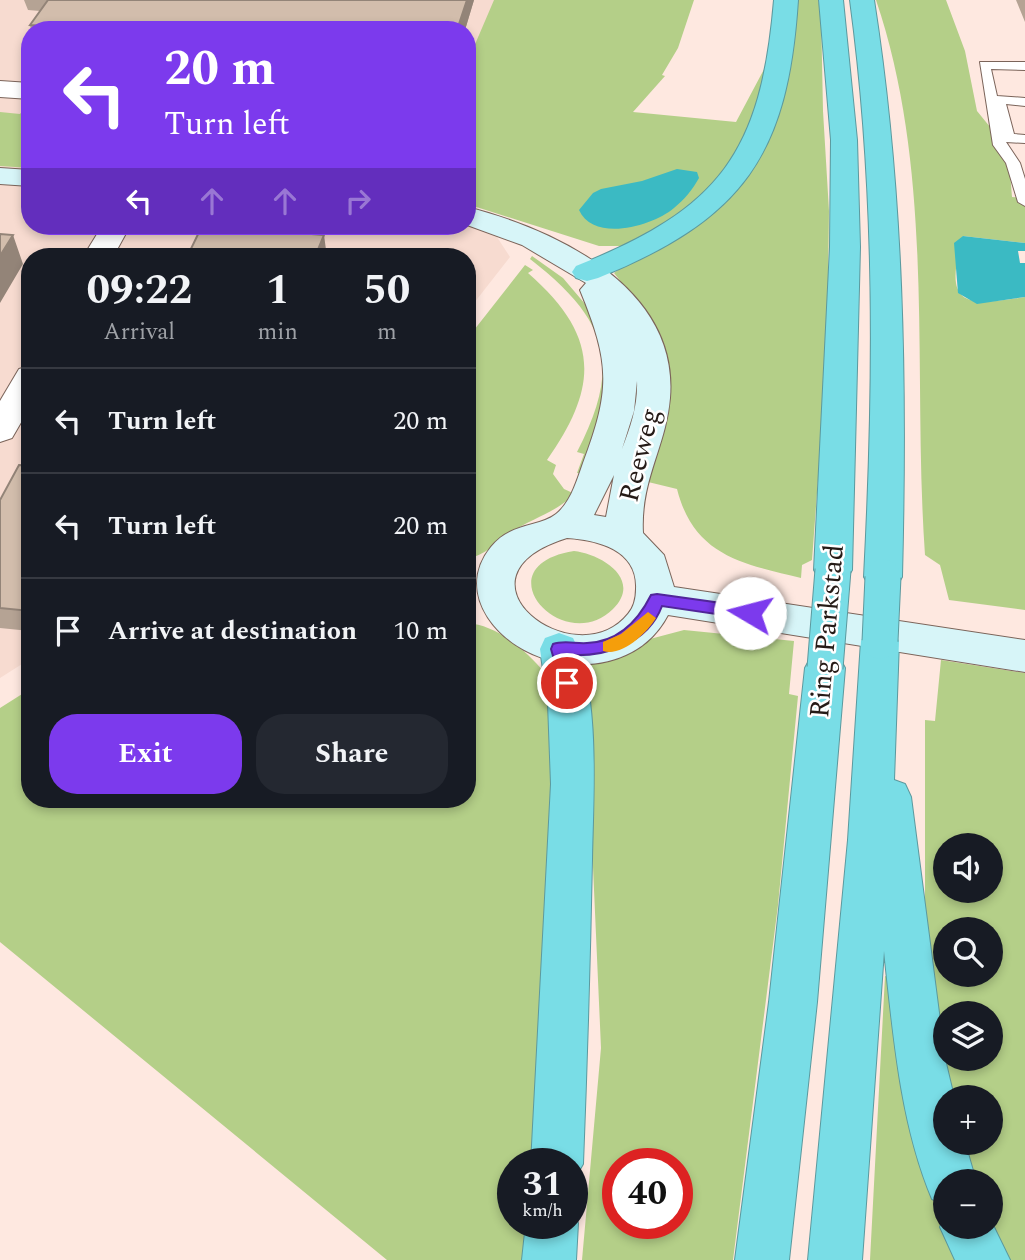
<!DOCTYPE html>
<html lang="en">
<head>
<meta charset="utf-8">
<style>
	:root { --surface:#171b24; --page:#242831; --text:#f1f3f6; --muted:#9ea1a6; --line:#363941; --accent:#7c3aed }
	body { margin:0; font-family:Spectral,serif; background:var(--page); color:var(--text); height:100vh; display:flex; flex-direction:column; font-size:26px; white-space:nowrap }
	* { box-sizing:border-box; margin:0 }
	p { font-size:23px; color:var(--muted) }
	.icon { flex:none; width:38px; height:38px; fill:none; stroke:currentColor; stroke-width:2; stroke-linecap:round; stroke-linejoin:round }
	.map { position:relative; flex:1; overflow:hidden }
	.sheet { position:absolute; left:21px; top:248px; width:455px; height:560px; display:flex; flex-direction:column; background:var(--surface); border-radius:28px; box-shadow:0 4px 10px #0003 }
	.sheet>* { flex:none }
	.hud { position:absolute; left:21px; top:21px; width:455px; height:214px; border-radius:28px; box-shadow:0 4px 10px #0003; background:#7c3aed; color:#fff; overflow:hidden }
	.tools { position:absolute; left:933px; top:833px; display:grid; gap:14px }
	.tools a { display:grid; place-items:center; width:70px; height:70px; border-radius:50%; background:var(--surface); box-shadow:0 4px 10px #0003; font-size:35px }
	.speed { position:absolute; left:497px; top:1148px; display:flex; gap:14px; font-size:35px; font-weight:700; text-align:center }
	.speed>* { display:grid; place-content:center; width:91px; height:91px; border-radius:50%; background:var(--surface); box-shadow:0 4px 10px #0003; line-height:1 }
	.speed small { font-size:18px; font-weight:400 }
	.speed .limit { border:10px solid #d22; background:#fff; color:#111 }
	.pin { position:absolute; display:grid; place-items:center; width:60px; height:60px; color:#fff; margin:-30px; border:4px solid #fff; border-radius:50%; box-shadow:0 2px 7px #0007 }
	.me { position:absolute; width:77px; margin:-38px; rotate:278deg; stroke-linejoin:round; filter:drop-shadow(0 0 5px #0008) }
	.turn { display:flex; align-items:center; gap:24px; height:147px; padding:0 28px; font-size:32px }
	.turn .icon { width:91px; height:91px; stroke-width:2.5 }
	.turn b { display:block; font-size:49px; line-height:60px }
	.lanes { display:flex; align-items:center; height:66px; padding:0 28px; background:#0003; justify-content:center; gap:35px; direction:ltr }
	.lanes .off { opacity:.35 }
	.eta { display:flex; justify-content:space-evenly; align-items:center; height:119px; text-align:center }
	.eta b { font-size:42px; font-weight:700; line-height:49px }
	.cta { display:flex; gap:14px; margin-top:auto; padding:14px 28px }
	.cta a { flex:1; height:80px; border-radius:28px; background:var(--accent); color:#fff; font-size:28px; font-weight:700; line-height:80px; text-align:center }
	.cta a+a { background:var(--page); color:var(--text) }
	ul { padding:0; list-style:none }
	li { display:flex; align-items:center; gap:21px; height:105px; padding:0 28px; border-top:2px solid var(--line) }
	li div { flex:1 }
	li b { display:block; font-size:26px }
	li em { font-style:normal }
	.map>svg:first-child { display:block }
	.built { fill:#f7dbd0 }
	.green { fill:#b4cf88; fill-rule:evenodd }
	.water { fill:#3bbac3 }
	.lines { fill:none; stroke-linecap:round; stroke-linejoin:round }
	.lane-casing { stroke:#7b645a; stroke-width:2 }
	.street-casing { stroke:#7b645a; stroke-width:2 }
	.secondary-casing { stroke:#7b645a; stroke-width:2 }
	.highway-casing { stroke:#5c999e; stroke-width:2 }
	.lane { fill:#fff; fill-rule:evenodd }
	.street { fill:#fff; fill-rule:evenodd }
	.secondary { fill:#d7f5f8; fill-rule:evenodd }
	.highway { fill:#79dde6; fill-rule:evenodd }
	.highway-bridge-casing { stroke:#5c999e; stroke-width:37; stroke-linecap:butt }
	.highway-bridge { stroke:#79dde6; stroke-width:35 }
	.wall { fill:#b5a394 }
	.shaded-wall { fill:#938478 }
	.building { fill:#d2bdac; stroke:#938478; stroke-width:2 }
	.route { fill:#7c3aed; stroke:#51269a; stroke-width:2 }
	.slow { fill:#f59e0b }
	.labels { text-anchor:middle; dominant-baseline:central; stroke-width:5; stroke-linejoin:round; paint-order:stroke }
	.street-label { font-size:28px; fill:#251b17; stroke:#fff }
</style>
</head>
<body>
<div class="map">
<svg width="1025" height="1260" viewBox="0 0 1025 1260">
	<rect width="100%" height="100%" fill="#fee8e0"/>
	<!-- built -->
	<path class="built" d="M 0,0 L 515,0 L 467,153 L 467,30 L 30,30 L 30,226 L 467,226 L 467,191 L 510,257 L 467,312 L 467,257 L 30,257 L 30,659 L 0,678 Z"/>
	<!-- green -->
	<path class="green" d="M 494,0 L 694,0 L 678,48 L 662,75 L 665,76 L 633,112 L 736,122 L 770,58 L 767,96 L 728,172 L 661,231 L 623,246 L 599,246 L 467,204 L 467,63 Z
		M 793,0 L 818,0 L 821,11 L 823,111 L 829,211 L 827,359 L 812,560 L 802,565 L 801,578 C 743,564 694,556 677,489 L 644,481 C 652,452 668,412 669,382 C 670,343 637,302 614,273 L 744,176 Z
		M 876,0 L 946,0 L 965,51 L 977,111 L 1008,149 L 1012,197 L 1025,198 L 1025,243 L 963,236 C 943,306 963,307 1025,297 L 1025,610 L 949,600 L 940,565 L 925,555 C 912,371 936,177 876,0 Z
		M 28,103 L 30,168 L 0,166 L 0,112 L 20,114 Z
		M 532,256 L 563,278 L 591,311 L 610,373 L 584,474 L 577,473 L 584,454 L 577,452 C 623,363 607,319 530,259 Z
		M 525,265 L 533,270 L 528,273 C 599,335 600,385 547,460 L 556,465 L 553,474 L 564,489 L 575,494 C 552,515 533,517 509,534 C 495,544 485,555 467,559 L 467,339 Z
		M 574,551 C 601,554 643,579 613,609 C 563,658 480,566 574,551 Z
		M 467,623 C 497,625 526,650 545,673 L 564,799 L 544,1164 L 513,1164 L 513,1223 L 539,1223 L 536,1260 L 387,1260 L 0,942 L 0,708 L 30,689 L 30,800 L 467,800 Z
		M 684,630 L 794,641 L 789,694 L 798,696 L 778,905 L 733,1260 L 582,1260 L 601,1048 L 584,663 L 636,648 L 650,639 ZM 618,1164 L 677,1164 L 677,1223 L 618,1223 Z
		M 941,660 L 1025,673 L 1025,1260 L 1002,1260 L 988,1227 L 990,1227 L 990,1181 L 969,1181 L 957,1143 L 990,1143 L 990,1097 L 945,1097 L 935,1035 L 925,929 L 925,720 L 935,721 ZM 945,845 L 990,845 L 990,891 L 945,891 ZM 945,929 L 990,929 L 990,975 L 945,975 ZM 945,1013 L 990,1013 L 990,1059 L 945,1059 Z
		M 885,976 L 899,980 L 927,1157 L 945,1210 L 945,1227 L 951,1227 L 966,1260 L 870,1260 Z"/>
	<!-- water -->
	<path class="water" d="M 677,169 L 697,172 L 699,178 C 693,189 684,200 674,208 C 653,226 594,243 579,210 L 593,193 L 601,189 L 642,181 Z
		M 963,236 L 1025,243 L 1025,251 L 1018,251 L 1020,263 L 1025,263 L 1025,297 L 977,304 L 958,293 L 954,243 Z"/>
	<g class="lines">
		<defs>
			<path id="lane" d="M 980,62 L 1025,62 L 1025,70 L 991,69 L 997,96 L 1025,98 L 1025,106 L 1006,104 L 1014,134 L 1025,135 L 1025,143 L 1006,142 L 1020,163 L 1025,179 L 1025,206 L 1018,202 L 1006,163 L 993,145 Z"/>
			<path id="street" d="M 0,81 L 30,83 L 30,99 L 0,97 Z
				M 102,226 L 130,226 L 113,257 L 83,257 Z
				M 30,366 L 30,407 L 12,438 L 0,442 L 0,401 L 19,369 Z"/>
			<path id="secondary" d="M 0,168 L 30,170 L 30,186 L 0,184 Z
				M 467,207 C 557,230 679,288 670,398 C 666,447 640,480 643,533 L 664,555 L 674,587 L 1025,640 L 1025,672 L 668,615 C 645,659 595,672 550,660 C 502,649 452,595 491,547 C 511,522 538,528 556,514 C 571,502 577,480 583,463 C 611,389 610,363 580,290 L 586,283 L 522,245 L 467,225 ZM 637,381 C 638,405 631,426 622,449 L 634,411 ZM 614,475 L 606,517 L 594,515 ZM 567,538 C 598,540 638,550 636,589 C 636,598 634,607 628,614 C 575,679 441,577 567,538 Z"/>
			<path id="highway" d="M 774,0 L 798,0 C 788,156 743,219 598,278 L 587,281 L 576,278 L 572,272 L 576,266 C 720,209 761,153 774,0 Z
				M 819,0 L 843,0 L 857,140 L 860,247 L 852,570 L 846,580 L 833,584 L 820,580 L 814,570 L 830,247 L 831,140 Z
				M 850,0 L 874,0 C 904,192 907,383 902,577 L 896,587 L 883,591 L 870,587 L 864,577 C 874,384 876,192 850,0 Z
				M 880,626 L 894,630 L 899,641 L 894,780 L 905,784 L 911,797 L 945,1059 L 954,1097 L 945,1097 L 945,1143 L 965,1143 L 976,1181 L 945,1181 L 945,1205 L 932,1199 C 900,1123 893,1033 884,951 L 862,1260 L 808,1260 L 848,840 L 861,641 L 866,630 Z
				M 559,633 L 573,638 C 601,693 593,798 592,860 C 590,961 587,1063 583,1164 L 572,1183 L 572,1164 L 531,1164 L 551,784 L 548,703 L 540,649 L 545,638 Z
				M 825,652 L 839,657 L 845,668 L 817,1002 L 789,1260 L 735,1260 L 769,1002 L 805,668 L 811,657 Z
				M 572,1208 L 578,1223 L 576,1260 L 522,1260 L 526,1223 L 572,1223 Z
				M 945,1214 L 945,1227 L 990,1227 L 990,1219 L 1010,1260 L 955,1260 L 940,1227 Z"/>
		</defs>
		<!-- lane casing -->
		<use href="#lane" class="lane-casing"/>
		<!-- street casing -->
		<use href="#street" class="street-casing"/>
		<!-- secondary casing -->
		<use href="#secondary" class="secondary-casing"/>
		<!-- highway casing -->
		<use href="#highway" class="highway-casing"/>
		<!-- lane -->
		<use href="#lane" class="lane"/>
		<!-- street -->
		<use href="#street" class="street"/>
		<!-- secondary -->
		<use href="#secondary" class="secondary"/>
		<!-- highway -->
		<use href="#highway" class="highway"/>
		<defs>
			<path id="highway-bridge" d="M 880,641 L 883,577
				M 825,668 L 833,570"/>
		</defs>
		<!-- highway-bridge casing -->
		<use href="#highway-bridge" class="highway-bridge-casing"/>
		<!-- highway-bridge -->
		<use href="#highway-bridge" class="highway-bridge"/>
	</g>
	<!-- wall -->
	<path class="wall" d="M 24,0 L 474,0 L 465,30 L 31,30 L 30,25 L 40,11 L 28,10 Z
		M 1016,0 L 1025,0 L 1025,22 Z
		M 30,466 L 30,631 L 0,628 L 0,500 Z"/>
	<!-- shaded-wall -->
	<path class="shaded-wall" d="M 467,0 L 474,0 L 465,30 L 457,30 Z
		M 13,235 L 23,264 L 0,303 L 0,256 Z
		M 324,235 L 327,257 L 315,257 Z"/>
	<!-- building -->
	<path class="building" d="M 48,0 L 467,0 L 457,30 L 108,30 L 30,25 Z
		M 202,226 L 207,226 L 324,235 L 315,257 L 187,257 Z
		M 0,234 L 13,235 L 0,256 Z
		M 19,465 L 30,466 L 30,611 L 0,608 L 0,500 Z"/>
	<!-- route -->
	<path class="route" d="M 657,594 L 750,607 L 758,613 L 750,619 L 662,606 C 648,644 605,657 569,655 L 576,683 L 567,689 L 562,687 L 551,649 L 553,644 C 564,640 576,644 587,643 C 618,642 638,621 651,595 Z"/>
	<!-- slow -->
	<path class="slow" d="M 648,612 L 656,618 C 647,633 622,657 603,651 L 603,642 L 621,634 Z"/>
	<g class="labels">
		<!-- street labels -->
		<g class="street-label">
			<text transform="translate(640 455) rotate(-76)">Reeweg</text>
			<text transform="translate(827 631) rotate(-85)">Ring Parkstad</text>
		</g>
	</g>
</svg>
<div class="tools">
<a><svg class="icon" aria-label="sound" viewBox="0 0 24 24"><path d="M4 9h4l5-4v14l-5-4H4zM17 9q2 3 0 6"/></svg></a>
<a><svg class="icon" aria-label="search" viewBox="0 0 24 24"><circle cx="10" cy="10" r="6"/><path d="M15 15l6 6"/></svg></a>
<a><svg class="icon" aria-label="layers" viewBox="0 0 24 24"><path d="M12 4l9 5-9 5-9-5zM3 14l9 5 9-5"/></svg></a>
<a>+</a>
<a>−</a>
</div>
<div class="speed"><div>31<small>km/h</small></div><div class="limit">40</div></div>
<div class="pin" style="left:567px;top:683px;background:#d93025"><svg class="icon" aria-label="arrive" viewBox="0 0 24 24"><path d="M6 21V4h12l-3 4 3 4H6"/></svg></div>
<svg class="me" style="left:750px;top:613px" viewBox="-20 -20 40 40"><circle r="19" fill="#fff"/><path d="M0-13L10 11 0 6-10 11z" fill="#7c3aed"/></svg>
<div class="hud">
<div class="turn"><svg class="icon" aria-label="left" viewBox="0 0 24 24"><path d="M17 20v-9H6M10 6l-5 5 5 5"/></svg><div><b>20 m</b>Turn left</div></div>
<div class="lanes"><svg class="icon" aria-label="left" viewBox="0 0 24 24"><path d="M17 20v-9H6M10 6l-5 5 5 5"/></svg><svg class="icon off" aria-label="ahead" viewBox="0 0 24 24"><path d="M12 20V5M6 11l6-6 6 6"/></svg><svg class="icon off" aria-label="ahead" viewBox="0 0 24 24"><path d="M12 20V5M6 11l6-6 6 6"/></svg><svg class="icon off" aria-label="right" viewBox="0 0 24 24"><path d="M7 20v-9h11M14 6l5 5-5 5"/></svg></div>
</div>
<section class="sheet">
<div class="eta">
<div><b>09:22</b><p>Arrival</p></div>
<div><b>1</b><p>min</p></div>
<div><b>50</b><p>m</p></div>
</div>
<ul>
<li><svg class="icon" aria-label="left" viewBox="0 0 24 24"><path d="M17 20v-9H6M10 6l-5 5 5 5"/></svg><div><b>Turn left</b></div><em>20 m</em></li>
<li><svg class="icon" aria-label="left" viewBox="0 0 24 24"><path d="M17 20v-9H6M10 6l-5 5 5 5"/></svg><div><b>Turn left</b></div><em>20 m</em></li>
<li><svg class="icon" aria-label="arrive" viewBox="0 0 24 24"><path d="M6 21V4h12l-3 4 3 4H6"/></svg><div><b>Arrive at destination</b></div><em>10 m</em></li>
</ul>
<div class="cta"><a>Exit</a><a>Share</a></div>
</section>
</div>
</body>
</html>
